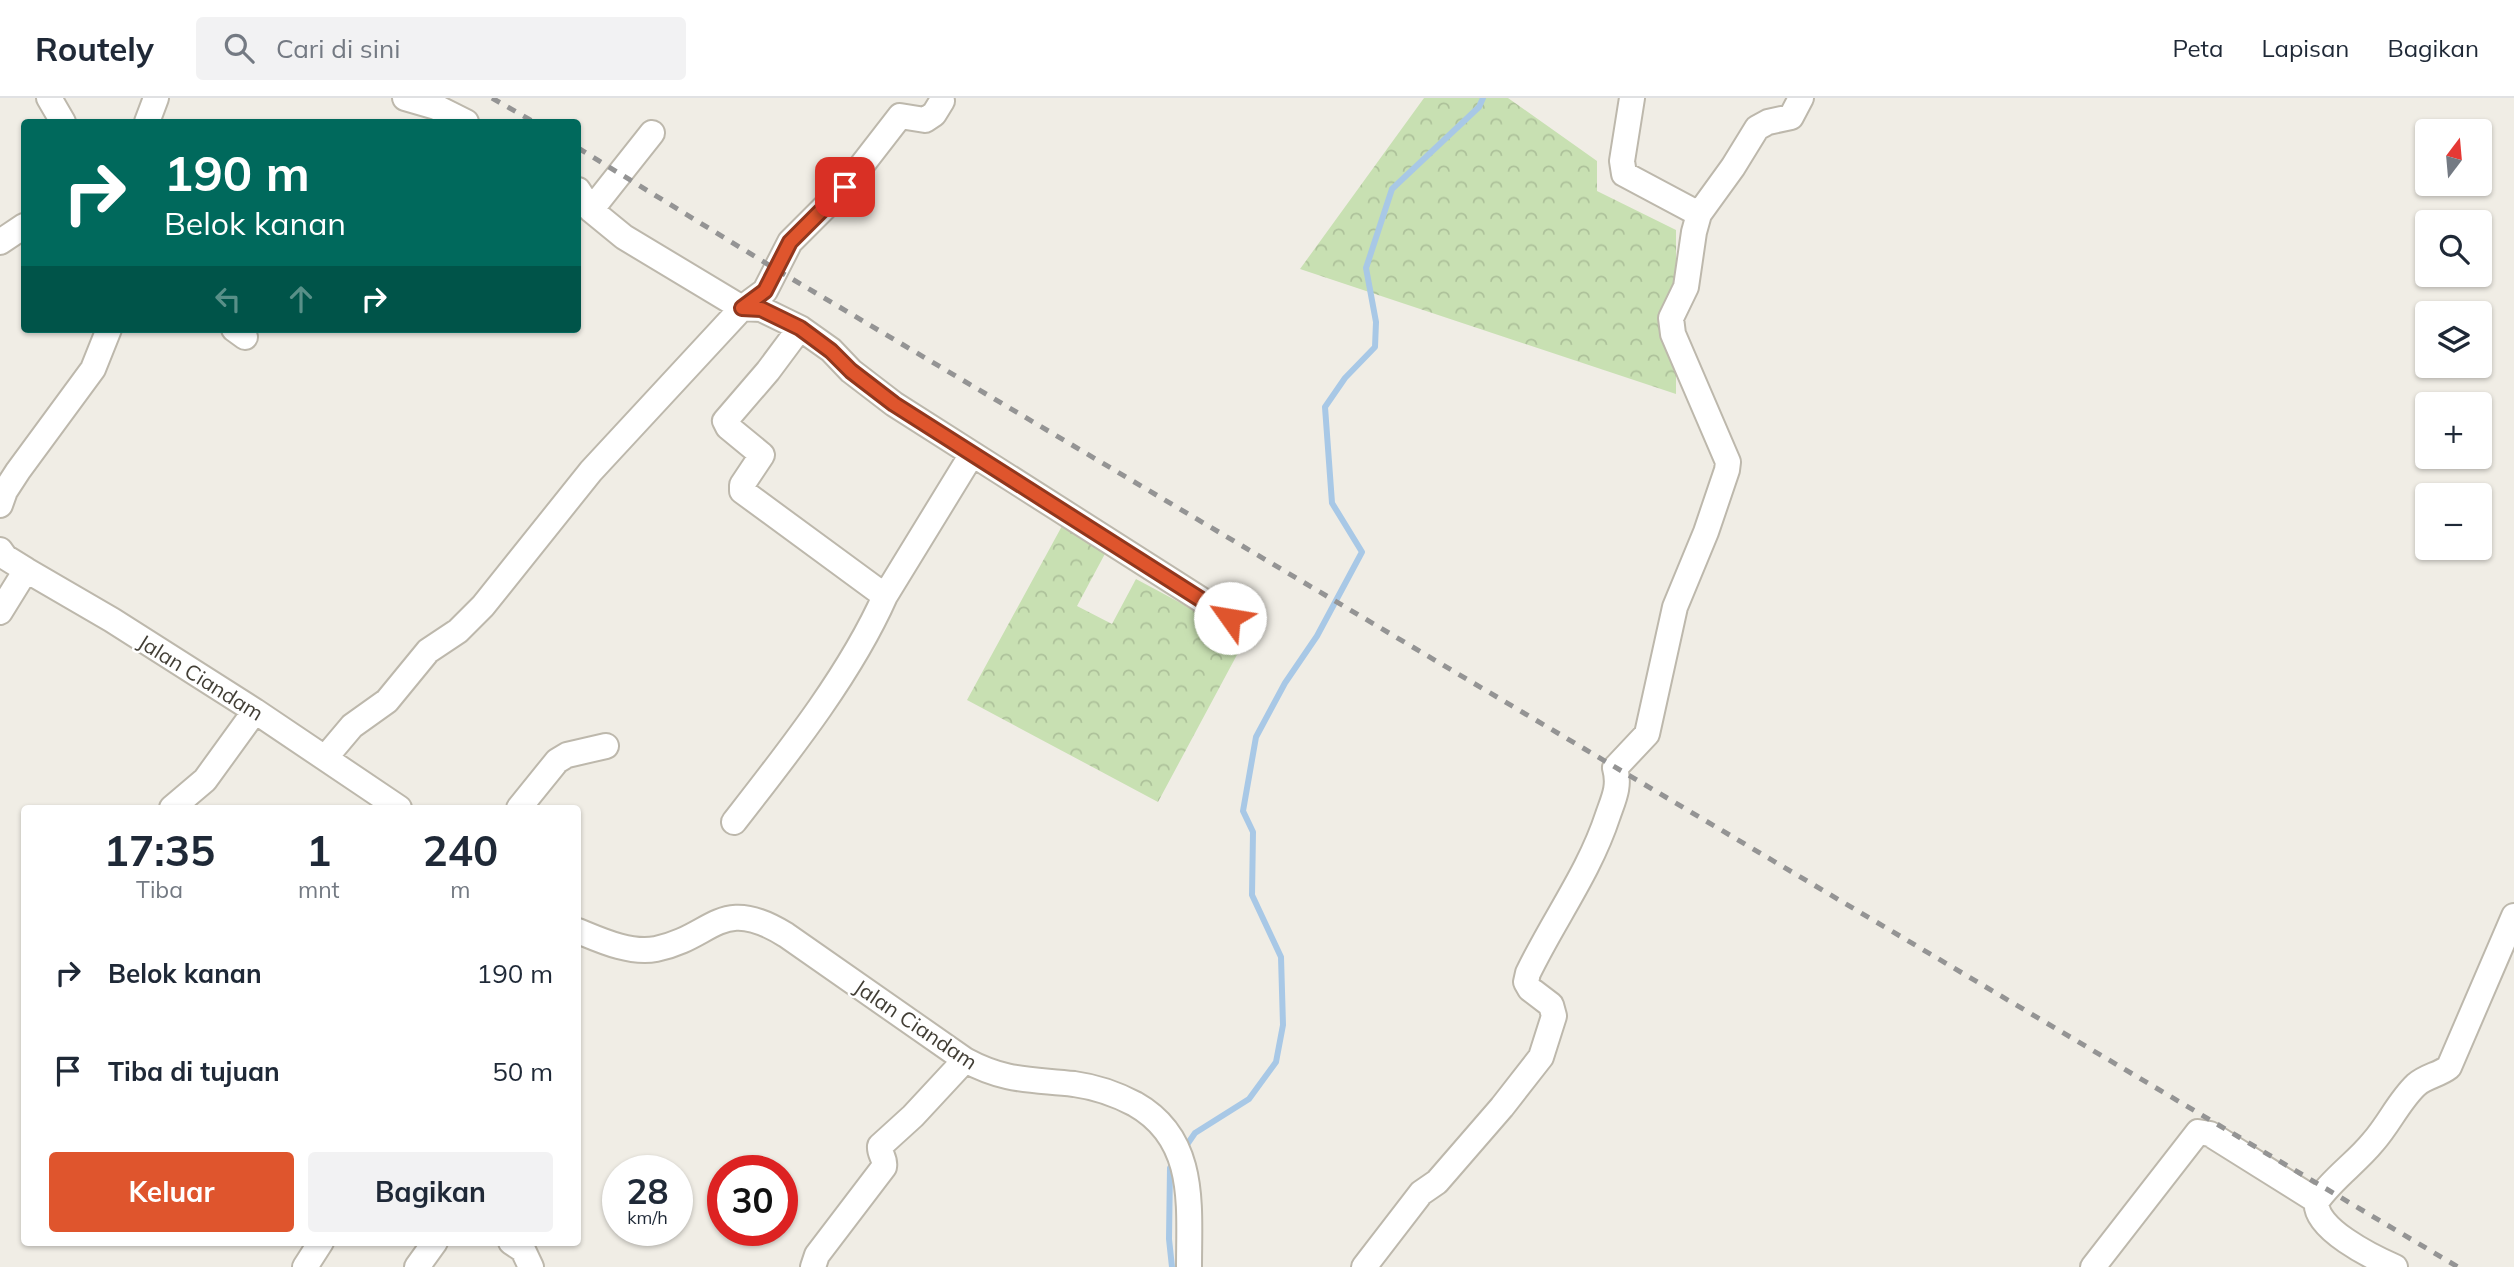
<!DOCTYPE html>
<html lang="id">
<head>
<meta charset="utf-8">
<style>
	:root { --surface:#fff; --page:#f2f2f3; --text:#1f2937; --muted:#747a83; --line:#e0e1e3; --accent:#df552d }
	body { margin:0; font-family:Mulish,sans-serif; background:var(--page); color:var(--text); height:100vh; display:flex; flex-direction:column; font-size:26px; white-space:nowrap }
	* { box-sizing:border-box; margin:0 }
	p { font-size:23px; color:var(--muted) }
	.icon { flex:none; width:38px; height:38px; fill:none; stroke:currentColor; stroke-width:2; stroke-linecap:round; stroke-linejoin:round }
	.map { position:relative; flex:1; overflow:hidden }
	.side { position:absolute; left:21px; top:707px; width:560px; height:441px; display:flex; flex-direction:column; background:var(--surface); border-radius:7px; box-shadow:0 2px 5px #0004 }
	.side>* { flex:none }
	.guide { position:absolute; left:21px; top:21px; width:560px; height:214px; border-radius:7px; box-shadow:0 2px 5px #0004; background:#00695c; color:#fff; overflow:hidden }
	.needle { width:46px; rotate:16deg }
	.buttons { position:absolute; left:2415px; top:21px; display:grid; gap:14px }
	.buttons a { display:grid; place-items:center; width:77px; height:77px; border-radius:7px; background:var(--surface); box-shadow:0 2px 5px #0004; font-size:35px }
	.speed { position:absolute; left:602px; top:1057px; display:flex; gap:14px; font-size:35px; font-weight:700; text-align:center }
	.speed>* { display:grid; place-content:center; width:91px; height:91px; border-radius:50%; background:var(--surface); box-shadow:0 2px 5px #0004; line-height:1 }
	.speed small { font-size:18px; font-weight:400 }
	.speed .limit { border:10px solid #d22; background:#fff; color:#111 }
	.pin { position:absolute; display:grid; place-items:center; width:60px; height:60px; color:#fff; margin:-30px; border-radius:14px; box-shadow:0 4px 10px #0006 }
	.me { position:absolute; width:77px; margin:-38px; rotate:302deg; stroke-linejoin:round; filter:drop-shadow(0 0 5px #0008) }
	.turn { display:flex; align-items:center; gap:24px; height:147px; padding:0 28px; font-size:32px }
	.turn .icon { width:91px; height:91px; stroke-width:2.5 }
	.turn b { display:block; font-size:49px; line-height:60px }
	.lanes { display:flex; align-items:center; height:66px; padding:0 28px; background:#0003; justify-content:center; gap:35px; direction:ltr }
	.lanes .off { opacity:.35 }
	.eta { display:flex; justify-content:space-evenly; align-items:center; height:119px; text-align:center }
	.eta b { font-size:42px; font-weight:700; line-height:49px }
	.primary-button { display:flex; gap:14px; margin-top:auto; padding:14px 28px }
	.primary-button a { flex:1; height:80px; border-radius:7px; background:var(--accent); color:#fff; font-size:28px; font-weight:700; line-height:80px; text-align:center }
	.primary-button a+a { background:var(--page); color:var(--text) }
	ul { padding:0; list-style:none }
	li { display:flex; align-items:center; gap:21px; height:98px; padding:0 28px }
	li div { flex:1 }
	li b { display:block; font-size:26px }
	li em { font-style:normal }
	header { display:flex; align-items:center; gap:42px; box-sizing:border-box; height:98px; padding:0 35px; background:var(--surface); border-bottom:2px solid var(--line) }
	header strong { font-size:33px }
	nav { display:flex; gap:38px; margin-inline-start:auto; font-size:24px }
	.search { width:490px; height:63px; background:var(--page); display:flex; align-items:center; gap:18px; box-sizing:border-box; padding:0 24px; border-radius:7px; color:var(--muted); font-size:26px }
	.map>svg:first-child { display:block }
	.forest { fill:url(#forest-crowns) }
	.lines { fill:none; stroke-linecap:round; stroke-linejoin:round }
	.stream { stroke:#a8c8e6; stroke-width:6 }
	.minor-casing { stroke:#bdb8ac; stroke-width:28 }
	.minor { stroke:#fff; stroke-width:24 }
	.rail { stroke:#949494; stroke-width:5; stroke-dasharray:9 9; stroke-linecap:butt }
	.route-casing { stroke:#91371d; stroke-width:18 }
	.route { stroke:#df552d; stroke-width:12 }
	.labels { text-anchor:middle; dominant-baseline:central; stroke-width:5; stroke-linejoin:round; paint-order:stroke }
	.street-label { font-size:21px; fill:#423e35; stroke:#fff }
</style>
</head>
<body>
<header>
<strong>Routely</strong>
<div class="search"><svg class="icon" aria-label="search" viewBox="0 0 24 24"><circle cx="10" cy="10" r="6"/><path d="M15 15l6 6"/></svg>Cari di sini</div>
<nav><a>Peta</a><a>Lapisan</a><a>Bagikan</a></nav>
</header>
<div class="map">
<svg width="2514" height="1169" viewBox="0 0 2514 1169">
	<defs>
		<pattern id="forest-crowns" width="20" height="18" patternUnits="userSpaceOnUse" patternTransform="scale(1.75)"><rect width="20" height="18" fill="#c8e0b2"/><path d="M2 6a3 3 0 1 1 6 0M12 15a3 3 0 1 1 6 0" fill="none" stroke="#adc19a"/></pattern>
	</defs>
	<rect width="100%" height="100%" fill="#f0ede5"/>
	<!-- forest -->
	<path class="forest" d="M 1424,0 L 1508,0 L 1597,63 L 1597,93 L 1676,132 L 1676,296 L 1300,171 Z
		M 1062,428 L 1107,452 L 1077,508 L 1112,526 L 1136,481 L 1246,540 L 1158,704 L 967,602 Z"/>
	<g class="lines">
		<!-- stream -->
		<path class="stream" d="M 1184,1051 L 1195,1035 L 1249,1001 L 1276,964 L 1283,927 L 1281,859 L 1252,797 L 1253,734 L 1243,713 L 1256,639 L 1285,585 L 1317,538 L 1362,454 L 1332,405 L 1325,309 L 1345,280 L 1375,249 L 1376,224 L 1366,170 L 1392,91 L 1479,9 L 1483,0
			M 1172,1169 L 1169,1141 L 1170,1070 L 1173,1065"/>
		<defs>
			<path id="minor" d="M 49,0 L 63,24
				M 405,0 L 436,9 L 466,24
				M 1632,0 L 1622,63 L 1624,76 L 1699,116
				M 147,24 L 156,0
				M 578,92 L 591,112 L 624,139 L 742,210 L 761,211 L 800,230 L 831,252 L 851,273 L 894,306 L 1230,520
				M 591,112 L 652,35
				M 0,144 L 24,128
				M 234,231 L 245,239
				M 0,407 L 5,393 L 18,373 L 93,271 L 109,231
				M 0,452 L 5,459 L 26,472 L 112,522 L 255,613 L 399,710
				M 885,498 L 972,356
				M 0,514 L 26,472
				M 325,660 L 352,628 L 387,603 L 428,553 L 458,533 L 483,508 L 591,373 L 742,210 L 765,193 L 790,144 L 845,89 L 900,18 L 925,22 L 934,16 L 942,3
				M 172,710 L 205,682 L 255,613
				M 519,710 L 557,663 L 567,657 L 606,648
				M 734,724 C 787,656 850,577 885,498 L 742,393 L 742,387 L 762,357 L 728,329 L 725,323 L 768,273 L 800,230
				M 578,833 C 600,842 630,856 656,851 C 714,839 720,796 786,837 L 965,962 C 1006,984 1030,981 1074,986 C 1096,989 1116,996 1135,1006 C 1197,1041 1189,1107 1189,1169
				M 511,1144 L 523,1152 L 531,1169
				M 305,1169 L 321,1144
				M 417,1169 L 435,1144
				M 813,1169 L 817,1157 L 884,1069 C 886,1061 879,1056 880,1048 L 913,1018 L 965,962
				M 1364,1169 L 1421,1095 L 1437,1084 L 1502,1009 L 1541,959 L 1554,918 L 1551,907 L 1530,891 L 1526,884 L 1528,875 C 1554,821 1589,775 1608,717 C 1614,700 1620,688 1615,670 L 1647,636 L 1675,509 L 1706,434 L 1727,372 L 1728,364 L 1673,236 L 1671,220 L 1686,189 L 1694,134 L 1699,116 L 1733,69 L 1757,30 L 1768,24 L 1791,19 L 1801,0
				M 2093,1169 L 2198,1034 L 2210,1036 L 2317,1103
				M 2395,1169 C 2374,1160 2312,1130 2317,1103 C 2333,1080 2356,1065 2373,1044 C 2389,1026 2399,1003 2416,987 C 2426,978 2439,977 2449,969 L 2514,818"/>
		</defs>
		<!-- minor casing -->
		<use href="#minor" class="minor-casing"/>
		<!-- minor -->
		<use href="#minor" class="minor"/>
		<!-- rail -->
		<path class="rail" d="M 492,0 L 534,24
			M 578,50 L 777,172 L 2458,1169"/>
	</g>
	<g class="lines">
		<defs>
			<path id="route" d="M 845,89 L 790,144 L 765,193 L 742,210 L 761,211 L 800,230 L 831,253 L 851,273 L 894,306 L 1230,520"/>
		</defs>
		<!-- route casing -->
		<use href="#route" class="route-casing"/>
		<!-- route -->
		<use href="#route" class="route"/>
	</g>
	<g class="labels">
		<!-- street labels -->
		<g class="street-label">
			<text transform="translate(201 579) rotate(32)">Jalan Ciandam</text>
			<text transform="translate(916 926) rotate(34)">Jalan Ciandam</text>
		</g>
	</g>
</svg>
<div class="buttons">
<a><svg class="needle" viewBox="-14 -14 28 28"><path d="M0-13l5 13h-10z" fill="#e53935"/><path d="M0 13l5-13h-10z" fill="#747a83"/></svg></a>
<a><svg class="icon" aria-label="search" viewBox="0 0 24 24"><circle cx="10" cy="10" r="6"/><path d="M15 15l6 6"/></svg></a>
<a><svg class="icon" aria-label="layers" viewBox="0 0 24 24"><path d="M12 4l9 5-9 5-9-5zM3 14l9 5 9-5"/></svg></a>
<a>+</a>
<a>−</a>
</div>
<div class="speed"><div>28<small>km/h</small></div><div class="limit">30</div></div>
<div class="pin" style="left:845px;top:89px;background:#d93025"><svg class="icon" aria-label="arrive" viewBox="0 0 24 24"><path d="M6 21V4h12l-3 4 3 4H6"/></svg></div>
<svg class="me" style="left:1230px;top:520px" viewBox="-20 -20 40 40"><circle r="19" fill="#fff"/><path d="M0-13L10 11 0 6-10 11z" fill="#df552d"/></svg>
<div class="guide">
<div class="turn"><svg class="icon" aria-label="right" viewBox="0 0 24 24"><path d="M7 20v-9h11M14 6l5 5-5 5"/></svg><div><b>190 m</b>Belok kanan</div></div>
<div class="lanes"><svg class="icon off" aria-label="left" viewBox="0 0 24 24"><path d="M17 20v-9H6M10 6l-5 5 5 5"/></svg><svg class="icon off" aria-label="ahead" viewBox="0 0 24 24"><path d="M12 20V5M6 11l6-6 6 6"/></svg><svg class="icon" aria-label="right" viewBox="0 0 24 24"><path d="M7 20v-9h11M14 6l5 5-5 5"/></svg></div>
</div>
<section class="side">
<div class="eta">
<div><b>17:35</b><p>Tiba</p></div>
<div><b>1</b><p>mnt</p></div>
<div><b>240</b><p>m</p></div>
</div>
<ul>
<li><svg class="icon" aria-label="right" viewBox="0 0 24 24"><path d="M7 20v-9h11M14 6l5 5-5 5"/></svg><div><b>Belok kanan</b></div><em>190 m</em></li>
<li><svg class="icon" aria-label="arrive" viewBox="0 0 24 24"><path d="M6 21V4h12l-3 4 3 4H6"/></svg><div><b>Tiba di tujuan</b></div><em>50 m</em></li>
</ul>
<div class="primary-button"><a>Keluar</a><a>Bagikan</a></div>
</section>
</div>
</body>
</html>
